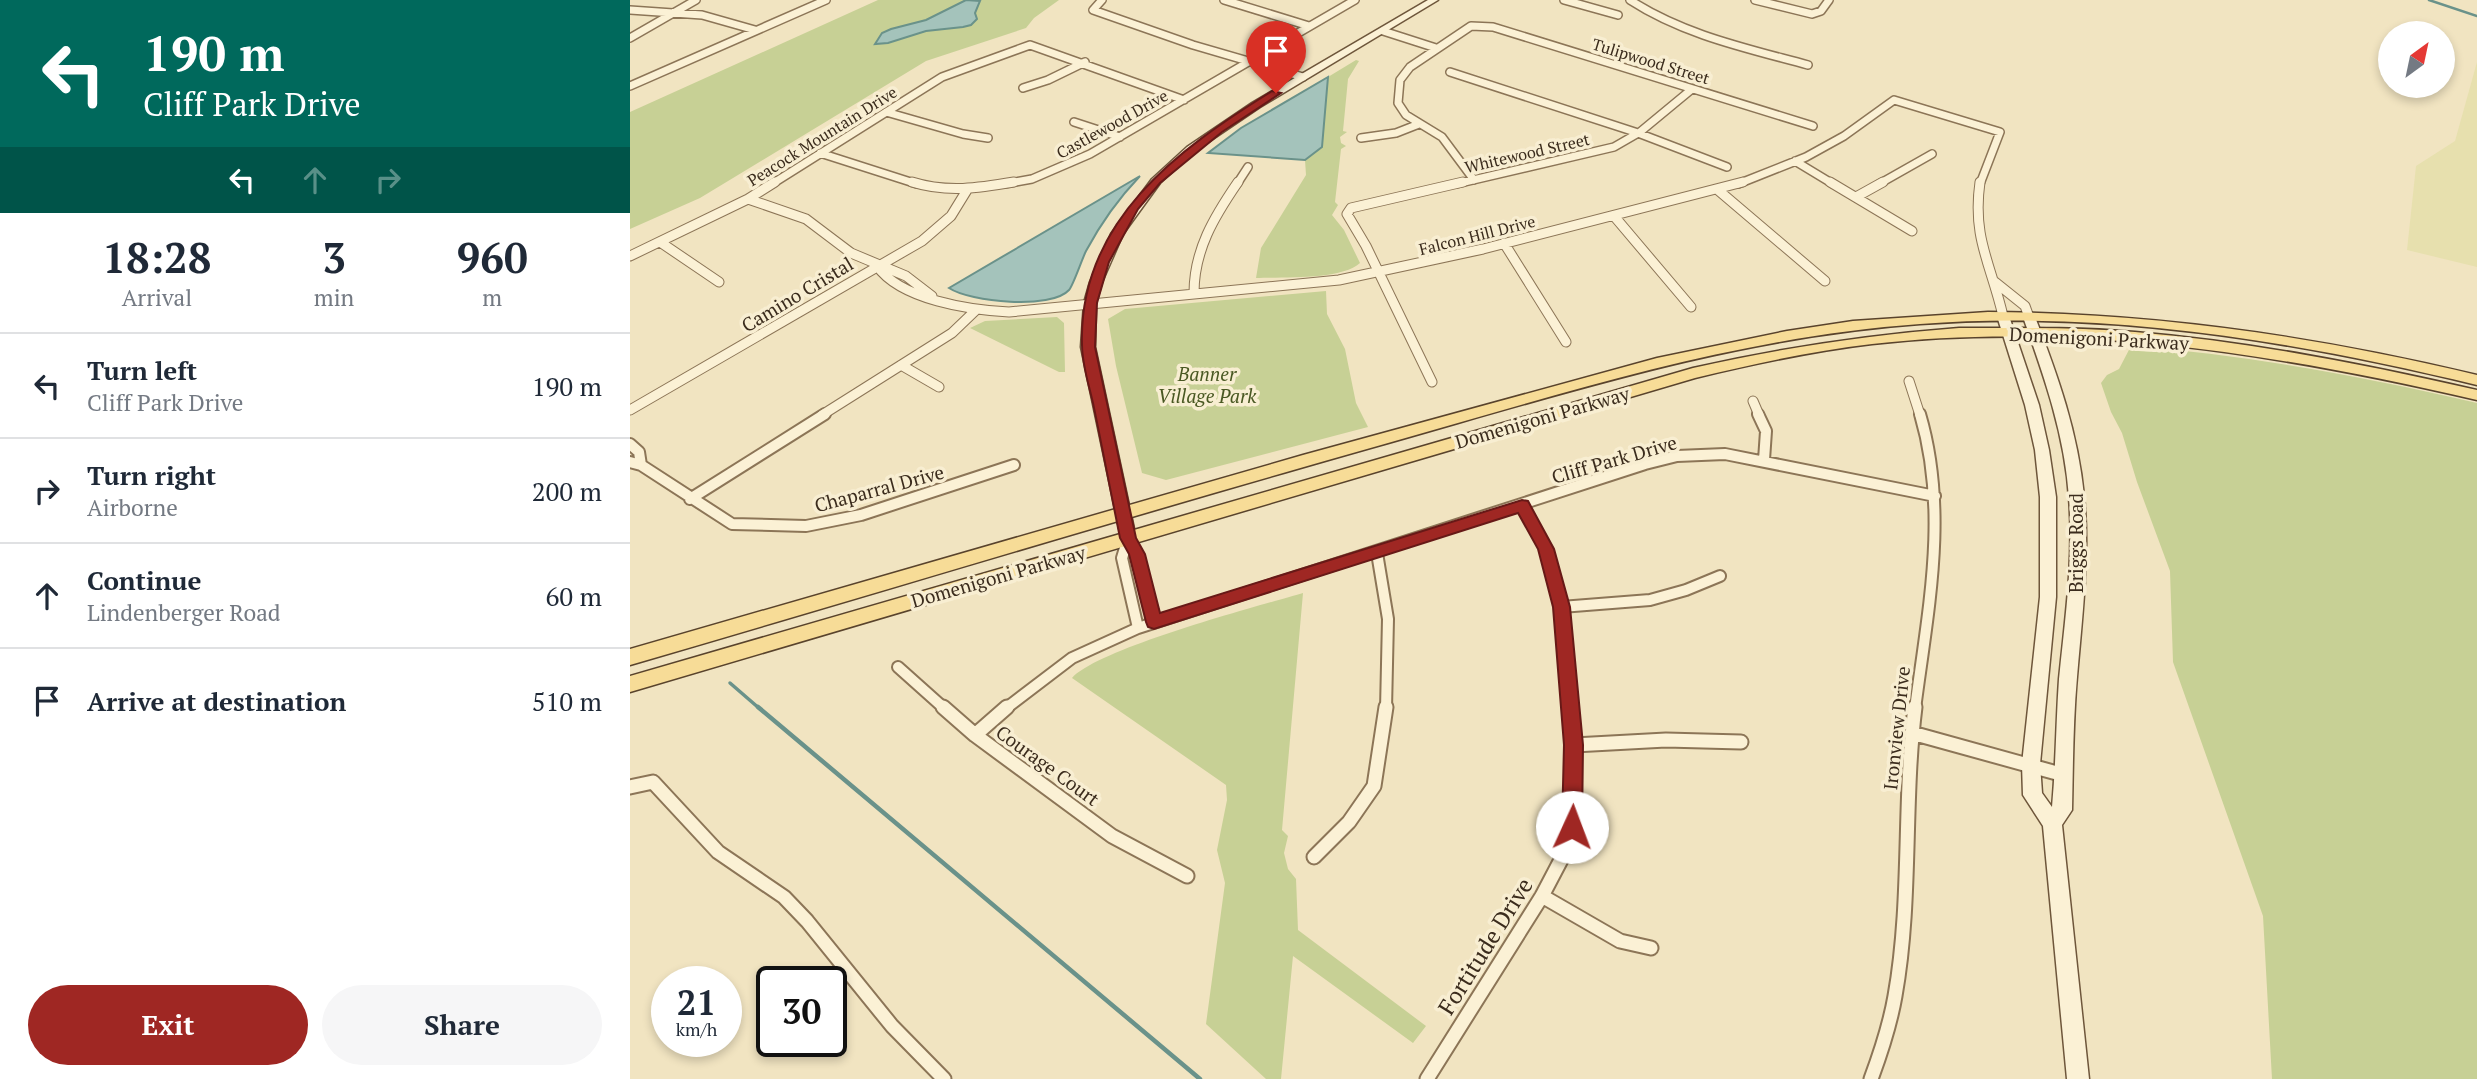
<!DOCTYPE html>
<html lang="en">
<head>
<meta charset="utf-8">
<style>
	:root { --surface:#fff; --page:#f6f6f7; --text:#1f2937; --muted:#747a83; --line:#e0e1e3; --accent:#9f2723 }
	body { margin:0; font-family:"PT Serif",serif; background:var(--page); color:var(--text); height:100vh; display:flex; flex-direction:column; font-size:26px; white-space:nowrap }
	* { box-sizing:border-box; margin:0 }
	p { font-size:23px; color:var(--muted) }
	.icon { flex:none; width:38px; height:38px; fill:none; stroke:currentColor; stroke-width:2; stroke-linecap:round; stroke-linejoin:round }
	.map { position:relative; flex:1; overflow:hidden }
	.sheet { display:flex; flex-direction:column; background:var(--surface); width:630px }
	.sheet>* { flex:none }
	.hud { background:#00695c; color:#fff; overflow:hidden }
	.needle { width:46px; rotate:33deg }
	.controls { position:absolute; left:1748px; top:21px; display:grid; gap:14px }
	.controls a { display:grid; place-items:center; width:77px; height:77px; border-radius:50%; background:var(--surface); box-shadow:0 4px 10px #0003; font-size:35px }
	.speed { position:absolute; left:21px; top:966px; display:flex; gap:14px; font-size:35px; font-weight:700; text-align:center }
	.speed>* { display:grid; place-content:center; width:91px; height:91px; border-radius:50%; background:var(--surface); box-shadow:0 4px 10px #0003; line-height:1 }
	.speed small { font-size:18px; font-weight:400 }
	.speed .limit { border:4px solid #111; border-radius:10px; background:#fff; color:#111 }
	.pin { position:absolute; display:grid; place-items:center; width:60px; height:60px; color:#fff; margin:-72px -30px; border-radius:50% 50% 50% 0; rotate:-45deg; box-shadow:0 0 7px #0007 }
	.pin .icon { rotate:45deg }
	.me { position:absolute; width:77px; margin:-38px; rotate:2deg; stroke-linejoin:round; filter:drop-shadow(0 0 5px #0008) }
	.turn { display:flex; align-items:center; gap:24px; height:147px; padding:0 28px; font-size:32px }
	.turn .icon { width:91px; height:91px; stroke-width:2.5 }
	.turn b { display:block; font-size:49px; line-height:60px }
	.lanes { display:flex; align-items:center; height:66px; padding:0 28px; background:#0003; justify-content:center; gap:35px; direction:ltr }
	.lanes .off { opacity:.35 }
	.eta { display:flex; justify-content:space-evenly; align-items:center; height:119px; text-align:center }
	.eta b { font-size:42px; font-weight:700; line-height:49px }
	.primary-button { display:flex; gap:14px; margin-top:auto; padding:14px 28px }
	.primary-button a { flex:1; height:80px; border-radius:42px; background:var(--accent); color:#fff; font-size:28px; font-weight:700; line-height:80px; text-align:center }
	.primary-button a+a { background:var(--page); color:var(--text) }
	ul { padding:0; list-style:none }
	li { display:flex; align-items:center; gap:21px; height:105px; padding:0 28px; border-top:2px solid var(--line) }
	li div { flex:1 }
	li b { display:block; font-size:26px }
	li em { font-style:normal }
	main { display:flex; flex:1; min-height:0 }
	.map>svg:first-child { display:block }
	.farmland { fill:#e7e0ae }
	.green { fill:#c7d095 }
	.water { fill:#a4c3bb; stroke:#6a928a; stroke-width:2 }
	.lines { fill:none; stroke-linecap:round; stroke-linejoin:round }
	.stream-far2 { stroke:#6a928a; stroke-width:2.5 }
	.stream-far1 { stroke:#6a928a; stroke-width:3.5 }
	.stream { stroke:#6a928a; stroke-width:4.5 }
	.street-far3-casing { stroke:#8c7557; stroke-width:10 }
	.street-far2-casing { stroke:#8c7557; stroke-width:11 }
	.street-far1-casing { stroke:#8c7557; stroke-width:14 }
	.street-casing { stroke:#8c7557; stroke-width:17 }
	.secondary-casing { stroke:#6e563b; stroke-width:3 }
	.primary-casing { stroke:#59432c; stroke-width:3 }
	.street-far3 { stroke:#fbf1d5; stroke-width:7 }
	.street-far2 { stroke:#fbf1d5; stroke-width:9 }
	.street-far1 { stroke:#fbf1d5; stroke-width:10 }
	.street { stroke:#fbf1d5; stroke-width:13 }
	.secondary { fill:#fbf1d5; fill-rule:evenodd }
	.primary { fill:#f7dc97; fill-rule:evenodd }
	.route { fill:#9f2723; stroke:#671917; stroke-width:2 }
	.labels { text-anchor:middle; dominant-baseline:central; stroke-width:7; stroke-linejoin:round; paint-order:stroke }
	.far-street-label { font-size:16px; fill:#3b2c1d; stroke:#f8eed2 }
	.street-label { font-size:19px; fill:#3b2c1d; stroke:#f8eed2 }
	.park-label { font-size:19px; font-style:italic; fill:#495822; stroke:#f8eed2 }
	.near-street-label { font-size:23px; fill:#3b2c1d; stroke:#f8eed2 }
</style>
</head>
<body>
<main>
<section class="sheet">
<div class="hud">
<div class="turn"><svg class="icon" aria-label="left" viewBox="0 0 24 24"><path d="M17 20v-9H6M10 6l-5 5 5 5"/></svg><div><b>190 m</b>Cliff Park Drive</div></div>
<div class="lanes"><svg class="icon" aria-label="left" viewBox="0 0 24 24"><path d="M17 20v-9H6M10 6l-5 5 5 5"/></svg><svg class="icon off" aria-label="ahead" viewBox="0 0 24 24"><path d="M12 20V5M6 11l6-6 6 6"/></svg><svg class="icon off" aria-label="right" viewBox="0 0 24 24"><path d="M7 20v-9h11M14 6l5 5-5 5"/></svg></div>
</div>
<div class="eta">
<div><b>18:28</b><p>Arrival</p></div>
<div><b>3</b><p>min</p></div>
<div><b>960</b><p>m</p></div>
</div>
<ul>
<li><svg class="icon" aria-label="left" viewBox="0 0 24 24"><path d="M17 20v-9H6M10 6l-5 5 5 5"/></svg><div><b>Turn left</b><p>Cliff Park Drive</p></div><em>190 m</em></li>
<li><svg class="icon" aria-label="right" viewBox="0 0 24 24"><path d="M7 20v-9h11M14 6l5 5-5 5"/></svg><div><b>Turn right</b><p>Airborne</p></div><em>200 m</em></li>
<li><svg class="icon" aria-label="ahead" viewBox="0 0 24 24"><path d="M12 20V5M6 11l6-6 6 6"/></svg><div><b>Continue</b><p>Lindenberger Road</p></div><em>60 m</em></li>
<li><svg class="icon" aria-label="arrive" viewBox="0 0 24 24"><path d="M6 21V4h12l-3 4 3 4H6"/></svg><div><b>Arrive at destination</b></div><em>510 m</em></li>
</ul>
<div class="primary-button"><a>Exit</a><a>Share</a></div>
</section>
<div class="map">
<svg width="1847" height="1079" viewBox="0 0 1847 1079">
	<rect width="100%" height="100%" fill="#f1e4c1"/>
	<!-- farmland -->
	<path class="farmland" d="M 1847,62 L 1847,267 L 1777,250 L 1786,166 L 1825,141 Z"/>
	<!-- green -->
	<path class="green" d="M 248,0 L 429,0 L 404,18 L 396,28 L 296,61 L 70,198 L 0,229 L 0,112 Z
		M 726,60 L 729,61 L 718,79 L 713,131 L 717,132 L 710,137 L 711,143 L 716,146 L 711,149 L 705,202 L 708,205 L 702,215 L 714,230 L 730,263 C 712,280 652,277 626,278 L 631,248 L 676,175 L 675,160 L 692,147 L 698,77 Z
		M 696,291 L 697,314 L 715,349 L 726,403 L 738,427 L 536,480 L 512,473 L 486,366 L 478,319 L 495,309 Z
		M 427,317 L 434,323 L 435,372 L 429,372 L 340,328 L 355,321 Z
		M 1501,346 C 1618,355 1732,376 1847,403 L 1847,1079 L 1642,1079 L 1633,916 L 1543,662 L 1540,571 L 1507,482 L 1492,433 L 1481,412 L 1471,383 L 1477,375 L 1489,369 Z
		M 673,593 L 652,830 L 658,836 L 654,853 L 658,869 L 666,879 L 668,930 L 796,1026 L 783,1043 L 663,956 L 651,1079 L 636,1079 L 576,1024 L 595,883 L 587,850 L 597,800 L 596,785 L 442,678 C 470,648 625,607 673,593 Z"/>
	<!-- water -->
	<path class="water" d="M 336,0 L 350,1 L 345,13 L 347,19 L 341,25 L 333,27 L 296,31 L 258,43 L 245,44 L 252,33 L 261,29 L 296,20 Z
		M 698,77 L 692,147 L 675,160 L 578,153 L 611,128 Z
		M 510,176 C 488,199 471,223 456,251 C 452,259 443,286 439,290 C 421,310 340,302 319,288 Z"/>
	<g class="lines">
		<!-- stream-far2 -->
		<path class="stream-far2" d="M 1799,0 L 1847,16"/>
		<!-- stream-far1 -->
		<path class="stream-far1" d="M 100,683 L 130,709"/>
		<!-- stream -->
		<path class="stream" d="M 128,707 L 570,1079"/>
		<defs>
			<path id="street-far3" d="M 472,0 L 463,10 L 563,45 L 673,77
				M 594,0 L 679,26
				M 934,0 L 988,15
				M 1000,0 C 1054,35 1116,48 1178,65
				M 1125,0 L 1182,14 L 1191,11 L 1199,0
				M 0,10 L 72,15 L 125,30
				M 753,31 L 806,48
				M 0,38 L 66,0
				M 820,72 L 1008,133 L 1097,167
				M 0,86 L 196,0
				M 393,88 L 418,80 L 455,62
				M 256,112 L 333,134 L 358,138
				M 444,122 L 490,137
				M 731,138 L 766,133 L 789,124
				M 190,153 L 287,184
				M 1165,161 L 1203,184
				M 844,180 L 812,137 L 776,115 L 768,103 L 770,80 L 780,67 L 841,26 L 863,27 L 1183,126
				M 142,184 L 312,77 L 400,45 L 554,100
				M 374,184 L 402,179 L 460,154 L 725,0
				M 607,184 L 618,167
				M 826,184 L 984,147 L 1010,132 L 1062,89
				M 1108,184 L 1176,157 L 1214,136 L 1264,100 L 1370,132 L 1350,184
				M 1249,184 L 1302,154"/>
			<path id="street-far2" d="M 282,182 C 317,193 349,188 384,182
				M 1200,182 L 1282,231
				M 1350,182 C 1342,238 1361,264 1373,316
				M 1088,190 L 1195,281
				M 1226,197 L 1253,182
				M 118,199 L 176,219 L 221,253 L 276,276 L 302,296
				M 984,216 L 1061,307
				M 30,242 L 89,282
				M 874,243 L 936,342
				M 0,256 L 118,199 L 145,182
				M 247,266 C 271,300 340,310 379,312 L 709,280 L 853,249 L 1113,182
				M 1365,282 L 1395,306 L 1399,317
				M 564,293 C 564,250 584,217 608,182
				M 271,365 L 309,387
				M 1279,381 L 1290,415
				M 802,382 L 736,246 L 717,214 L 721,208 L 833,182
				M 1123,401 L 1129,415
				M 0,410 L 292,241 L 321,216 L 337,190
				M 192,415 L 322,333 L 346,310"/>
			<path id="street-far1" d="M 1128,414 L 1136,431 L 1134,460
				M 0,444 L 9,452 L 11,465
				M 0,462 L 11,465 L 102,524 L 176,526 L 231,515 L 384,465
				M 60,499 L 195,414
				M 892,506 L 916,549 L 931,607 L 941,709
				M 498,538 L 492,558 L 508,628
				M 498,538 L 507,554 L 524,622
				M 747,553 L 758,619 L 756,709
				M 931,607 L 1020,600 L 1056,590 L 1090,576
				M 268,667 L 315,709
				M 375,709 L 442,658 L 508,628 L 1015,464 L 1047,456 L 1095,454 L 1305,496
				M 1285,709 C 1298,609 1319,512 1290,414"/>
			<path id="street" d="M 313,707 L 345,735 L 482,836 L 557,876
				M 1282,733 L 1434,775
				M 345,735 L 377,707
				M 944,745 L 1036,740 L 1111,742
				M 0,787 L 23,782 L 88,852 L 154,897 L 177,921 L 262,1026 L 314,1079
				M 684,857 L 719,822 L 744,786 L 756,707
				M 912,896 L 990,941 L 1021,948
				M 797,1079 L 912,896 L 933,856 L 942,827 L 944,745 L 940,707
				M 1241,1079 C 1251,1052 1260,1025 1265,996 C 1282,901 1273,803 1285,707"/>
			<path id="secondary" d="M 798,0 L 808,0 L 630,107 L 565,151 L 530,183 L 493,234 L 472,282 L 466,303 L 465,347 L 506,538 L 504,542 L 492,542 L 451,347 L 454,303 L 460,282 L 481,234 L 522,179 L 557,147 L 622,103 Z
				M 1373,312 L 1379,316 L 1409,405 L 1419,450 L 1426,497 L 1426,597 L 1410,764 L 1412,793 L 1422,807 C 1426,765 1426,722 1429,679 C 1435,619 1444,558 1439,498 C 1435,435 1414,376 1393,317 L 1394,314 L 1404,314 L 1405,317 C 1428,376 1448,433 1454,496 C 1460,556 1452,617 1447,677 C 1443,721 1443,766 1442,810 L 1432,825 L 1459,1079 L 1437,1079 L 1413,826 L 1393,795 L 1392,764 L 1410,597 L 1410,497 L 1405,450 L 1395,405 L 1367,316 Z"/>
			<path id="primary" d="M 1358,312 C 1525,313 1685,336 1847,375 L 1847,385 C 1665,341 1478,310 1290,324 C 1105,337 928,395 751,445 C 500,516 250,592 0,665 L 0,649 L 673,455 L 1027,358 L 1157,331 L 1223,321 Z
				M 1329,328 C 1387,328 1446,327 1505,332 C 1621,342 1734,364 1847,390 L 1847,400 C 1649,354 1446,321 1242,344 C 1182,351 1123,364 1065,378 L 0,692 L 0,676 L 1063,368 C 1151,348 1238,335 1329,328 Z"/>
		</defs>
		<!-- street-far3 casing -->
		<use href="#street-far3" class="street-far3-casing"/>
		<!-- street-far2 casing -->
		<use href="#street-far2" class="street-far2-casing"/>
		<!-- street-far1 casing -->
		<use href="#street-far1" class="street-far1-casing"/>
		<!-- street casing -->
		<use href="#street" class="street-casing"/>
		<!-- secondary casing -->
		<use href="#secondary" class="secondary-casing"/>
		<!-- primary casing -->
		<use href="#primary" class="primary-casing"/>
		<!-- street-far3 -->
		<use href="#street-far3" class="street-far3"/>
		<!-- street-far2 -->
		<use href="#street-far2" class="street-far2"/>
		<!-- street-far1 -->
		<use href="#street-far1" class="street-far1"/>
		<!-- street -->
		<use href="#street" class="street"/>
		<!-- secondary -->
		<use href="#secondary" class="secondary"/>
		<!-- primary -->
		<use href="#primary" class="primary"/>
	</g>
	<!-- route -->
	<path class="route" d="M 642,91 L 651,93 L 592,132 L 530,183 L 508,209 L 479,262 L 467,303 L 465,347 L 506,538 L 515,554 L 530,613 L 892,500 L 898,501 L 924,549 L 940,607 L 953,745 L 952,827 L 949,833 L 942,836 L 935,833 L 932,827 L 934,745 L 923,607 L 908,549 L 888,513 L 524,629 L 518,627 L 516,622 L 499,554 L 490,538 C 481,494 473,451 464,408 C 460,388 452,366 452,345 C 448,222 548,149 642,91 Z"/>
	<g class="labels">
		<!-- far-street labels -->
		<g class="far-street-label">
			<text transform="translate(1021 61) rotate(17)">Tulipwood Street</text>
			<text transform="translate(482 124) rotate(-29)">Castlewood Drive</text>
			<text transform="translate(192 136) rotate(-32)">Peacock Mountain Drive</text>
			<text transform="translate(897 153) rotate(-13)">Whitewood Street</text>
			<text transform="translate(847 235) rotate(-14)">Falcon Hill Drive</text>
		</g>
		<!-- street labels -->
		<g class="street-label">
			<text transform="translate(167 294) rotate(-31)">Camino Cristal</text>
			<text transform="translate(1469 338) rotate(3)">Domenigoni Parkway</text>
			<text transform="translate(912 417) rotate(-16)">Domenigoni Parkway</text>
			<text transform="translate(984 459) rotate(-16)">Cliff Park Drive</text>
			<text transform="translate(249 488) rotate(-15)">Chaparral Drive</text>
			<text transform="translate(1445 543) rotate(-90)">Briggs Road</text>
			<text transform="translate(368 576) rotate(-16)">Domenigoni Parkway</text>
			<text transform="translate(1266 728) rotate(-84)">Ironview Drive</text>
			<text transform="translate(418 765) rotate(36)">Courage Court</text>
		</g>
		<!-- park labels -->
		<g class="park-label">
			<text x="577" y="373">Banner<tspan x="577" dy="22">Village Park</tspan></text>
		</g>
		<!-- near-street labels -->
		<g class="near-street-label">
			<text transform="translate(855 946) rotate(-58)">Fortitude Drive</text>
		</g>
	</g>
</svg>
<div class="controls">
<a><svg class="needle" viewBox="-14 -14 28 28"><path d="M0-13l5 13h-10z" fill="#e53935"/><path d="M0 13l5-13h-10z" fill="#747a83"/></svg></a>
</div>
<div class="speed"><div>21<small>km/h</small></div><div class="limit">30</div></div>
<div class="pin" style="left:646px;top:93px;background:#d93025"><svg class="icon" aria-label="arrive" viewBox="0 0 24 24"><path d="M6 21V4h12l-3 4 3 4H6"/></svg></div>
<svg class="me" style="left:942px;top:827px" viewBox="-20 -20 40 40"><circle r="19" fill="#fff"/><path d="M0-13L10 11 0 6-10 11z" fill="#9f2723"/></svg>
</div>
</main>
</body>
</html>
